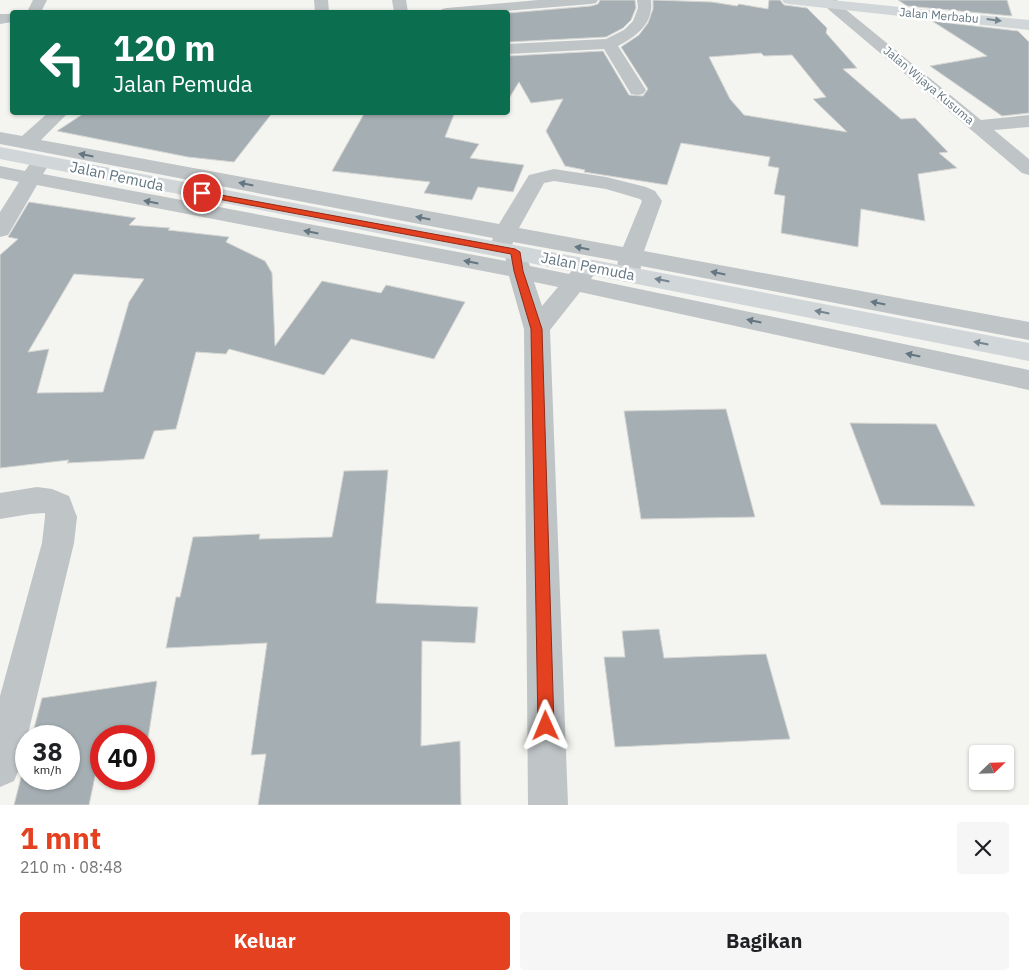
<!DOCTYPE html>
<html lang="id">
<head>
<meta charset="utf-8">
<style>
	:root { --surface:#fff; --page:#f6f6f6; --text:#202124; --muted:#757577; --accent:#e44120 }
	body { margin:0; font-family:"IBM Plex Sans",sans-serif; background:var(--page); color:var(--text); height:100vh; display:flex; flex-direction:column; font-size:19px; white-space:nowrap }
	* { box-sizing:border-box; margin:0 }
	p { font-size:16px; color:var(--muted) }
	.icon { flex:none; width:28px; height:28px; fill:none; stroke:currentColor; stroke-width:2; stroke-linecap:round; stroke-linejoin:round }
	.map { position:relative; height:805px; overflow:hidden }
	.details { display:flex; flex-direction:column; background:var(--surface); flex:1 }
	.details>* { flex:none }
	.hud { position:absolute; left:10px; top:10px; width:500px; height:105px; border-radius:5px; box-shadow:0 1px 4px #0004; background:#0b6e4f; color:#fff; overflow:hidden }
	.needle { width:32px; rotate:67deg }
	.buttons { position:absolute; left:969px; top:745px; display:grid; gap:10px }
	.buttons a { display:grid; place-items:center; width:45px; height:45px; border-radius:5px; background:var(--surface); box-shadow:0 1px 4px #0004; font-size:25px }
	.speed { position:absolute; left:15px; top:725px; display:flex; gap:10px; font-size:25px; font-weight:700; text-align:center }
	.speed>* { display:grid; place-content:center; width:65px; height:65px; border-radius:50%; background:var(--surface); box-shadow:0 1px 4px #0004; line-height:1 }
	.speed small { font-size:12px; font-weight:400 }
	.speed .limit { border:8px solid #d22; background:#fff; color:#111 }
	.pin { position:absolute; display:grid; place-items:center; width:42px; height:42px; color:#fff; margin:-21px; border:2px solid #fff; border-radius:50%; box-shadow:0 1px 5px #0007 }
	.me { position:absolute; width:55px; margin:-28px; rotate:359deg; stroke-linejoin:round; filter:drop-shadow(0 0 4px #0008) }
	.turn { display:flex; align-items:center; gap:18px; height:105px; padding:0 20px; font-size:22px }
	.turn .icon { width:65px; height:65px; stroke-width:2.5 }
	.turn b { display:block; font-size:35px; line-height:42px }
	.round { display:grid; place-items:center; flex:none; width:52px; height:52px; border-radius:5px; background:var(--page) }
	.overview { display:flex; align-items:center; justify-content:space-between; height:85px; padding:0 20px }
	h1 { font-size:30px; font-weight:700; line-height:38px; color:var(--accent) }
	.button { display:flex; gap:10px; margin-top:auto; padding:10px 20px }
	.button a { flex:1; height:58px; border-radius:5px; background:var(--accent); color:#fff; font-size:20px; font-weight:700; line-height:58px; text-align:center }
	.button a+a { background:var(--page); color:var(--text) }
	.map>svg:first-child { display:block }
	.building { fill:#a5afb3; stroke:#d5d5d3; fill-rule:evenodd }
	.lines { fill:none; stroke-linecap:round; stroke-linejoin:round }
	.minor { fill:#bfc4c6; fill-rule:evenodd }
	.major { fill:#d1d6d9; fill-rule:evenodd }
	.oneway { fill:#74848e }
	.oneway2 { fill:#637681 }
	.route { fill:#e44120; stroke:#942a15 }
	.labels { text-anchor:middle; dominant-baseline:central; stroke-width:5; stroke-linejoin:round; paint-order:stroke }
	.far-street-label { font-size:12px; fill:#637681; stroke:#fff }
	.street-label { font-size:15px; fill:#637681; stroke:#fff }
</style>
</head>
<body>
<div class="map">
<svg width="1029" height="805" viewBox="0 0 1029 805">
	<rect width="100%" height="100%" fill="#f4f4f0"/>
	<!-- building -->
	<path class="building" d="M 600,0 L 635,0 L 636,8 L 631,20 L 623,28 L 606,37 L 508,42 L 508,13 L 591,6 L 598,4 Z
		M 653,0 L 712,2 L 737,6 L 739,4 L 768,9 L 769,0 L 780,0 L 784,5 L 807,8 L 827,28 L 826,33 L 857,68 L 843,69 L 901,119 L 915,118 L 948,152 L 939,153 L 957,168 L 918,174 L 925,221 L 861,209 L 858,247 L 781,233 L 785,196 L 774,194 L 779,168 L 768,166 L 770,157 L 681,143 L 667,185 L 584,172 L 585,170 L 565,166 L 546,131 L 563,99 L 531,103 L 519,82 L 508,100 L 508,56 L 603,51 L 629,95 L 643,96 L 648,89 L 621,47 L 639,35 L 648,23 L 653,9 ZM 761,53 L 764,56 L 792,55 L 826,97 L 813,99 L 847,132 L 744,115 L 730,99 L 709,57 Z
		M 898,0 L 1007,0 L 1012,16 L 907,6 Z
		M 932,21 L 1018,31 L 1029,42 L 1029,113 L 1002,116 L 930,66 L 987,56 Z
		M 86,112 L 273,112 L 234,162 L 188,157 L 57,131 Z
		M 365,112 L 455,112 L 445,137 L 479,144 L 470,158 L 524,165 L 513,192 L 478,187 L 472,200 L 424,193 L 430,182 L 332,171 Z
		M 29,202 L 136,218 L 129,225 L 170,228 L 168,230 L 229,237 L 226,242 L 265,261 L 272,273 L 275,346 L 322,281 L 381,293 L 386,285 L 465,302 L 434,359 L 351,339 L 324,375 L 229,349 L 226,354 L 196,352 L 176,429 L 154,431 L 144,459 L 67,463 L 69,460 L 0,468 L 0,255 L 18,239 L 8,237 ZM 74,274 L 144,279 L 129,302 L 103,392 L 37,393 L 49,349 L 28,352 Z
		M 726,409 L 755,517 L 641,519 L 624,411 Z
		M 850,423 L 936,424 L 975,506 L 881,505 Z
		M 388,470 L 376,603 L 478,607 L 475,643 L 422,641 L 421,746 L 460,741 L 461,805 L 258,805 L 266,754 L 251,755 L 267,643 L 166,648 L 176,597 L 180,597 L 193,537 L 260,534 L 259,539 L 332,537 L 344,471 Z
		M 659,629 L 664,658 L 766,654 L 790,739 L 615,747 L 604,657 L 625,657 L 622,631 Z
		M 157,681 L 147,745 L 144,746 L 144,736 L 101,736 L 101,753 L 100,753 L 89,805 L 14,805 L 26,758 L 26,779 L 69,779 L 69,736 L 32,736 L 42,698 Z"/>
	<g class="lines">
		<!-- minor -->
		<path class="minor" d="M 33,0 L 47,0 L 41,12 L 27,12 Z
			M 314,0 L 328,0 L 329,12 L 315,12 Z
			M 392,0 L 406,0 L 408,12 L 394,12 Z
			M 538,0 L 598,0 L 596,3 L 591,4 L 494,12 L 440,12 L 442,9 L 447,8 Z
			M 637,0 L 651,0 C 654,23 637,36 618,46 L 646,90 L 643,94 L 637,95 L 631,94 L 604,49 L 508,54 L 508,44 L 606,39 L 624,30 L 633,21 L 638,8 Z
			M 823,0 L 837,0 L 839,4 L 981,120 L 1029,115 L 1029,127 L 994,130 L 1029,159 L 1029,175 L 1022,173 L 828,9 Z
			M 0,14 L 12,14 L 12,22 L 0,24 Z
			M 49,112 L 69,112 L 41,140 L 499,224 L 529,175 L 554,169 L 606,177 L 646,187 L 655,191 L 662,201 L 644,251 L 1029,322 L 1029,340 L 641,266 L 640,274 L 636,279 L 628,281 L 620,279 L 616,274 L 618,261 L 513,242 L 511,249 L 516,248 L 524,250 L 530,266 L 569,274 C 577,265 581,262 593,265 L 597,270 L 591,279 L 1029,370 L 1029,390 L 580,292 L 550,330 L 568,805 L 528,805 L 524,329 L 509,276 L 37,185 L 8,235 L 0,237 L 0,212 L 19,182 L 0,178 L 0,166 L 25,171 L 31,162 L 38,160 L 45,162 L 48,166 L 43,174 L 506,261 L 505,255 L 500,256 L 492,254 L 489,249 L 493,238 L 0,144 L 0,132 L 22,136 ZM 554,181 L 606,189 L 640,199 L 642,201 L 623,247 L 519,228 L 544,183 ZM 534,282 L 558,287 L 542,306 Z
			M 37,487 L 52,489 L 69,496 L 77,517 L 74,543 L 20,767 L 14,781 L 0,787 L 0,696 L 42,543 L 45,517 L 45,513 L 30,514 L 0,519 L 0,493 Z"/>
		<!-- major -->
		<path class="major" d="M 782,0 L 831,0 L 1029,20 L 1029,30 L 789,4 L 784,3 Z
			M 0,147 L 1029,343 L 1029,361 L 0,159 Z"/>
	</g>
	<!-- one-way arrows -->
	<defs><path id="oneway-solid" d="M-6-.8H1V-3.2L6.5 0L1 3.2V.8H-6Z" transform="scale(1.25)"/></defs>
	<g class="oneway">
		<use href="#oneway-solid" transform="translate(994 20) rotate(7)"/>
		<use href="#oneway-solid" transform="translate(662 280) rotate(-169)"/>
		<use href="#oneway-solid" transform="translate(822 312) rotate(-169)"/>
		<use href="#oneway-solid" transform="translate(981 343) rotate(-169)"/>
	</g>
	<g class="oneway2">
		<use href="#oneway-solid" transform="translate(86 155) rotate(-169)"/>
		<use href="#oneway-solid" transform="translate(246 184) rotate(-169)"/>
		<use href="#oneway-solid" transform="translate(151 202) rotate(-169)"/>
		<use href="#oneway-solid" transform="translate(423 218) rotate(-169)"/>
		<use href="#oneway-solid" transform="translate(311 232) rotate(-169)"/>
		<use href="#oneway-solid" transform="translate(582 248) rotate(-169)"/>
		<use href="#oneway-solid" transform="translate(471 262) rotate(-169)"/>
		<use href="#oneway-solid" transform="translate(718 273) rotate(-169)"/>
		<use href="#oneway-solid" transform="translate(878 303) rotate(-169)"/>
		<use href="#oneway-solid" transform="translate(754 321) rotate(-168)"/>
		<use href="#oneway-solid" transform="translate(913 355) rotate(-168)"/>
	</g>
	<!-- route -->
	<path class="route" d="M 199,191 L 515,249 L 520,252 L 523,271 L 542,329 L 554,726 L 552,731 L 546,734 L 540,731 L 538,726 L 531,329 L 514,271 L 511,254 L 202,196 L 198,193 Z"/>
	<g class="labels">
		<!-- far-street labels -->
		<g class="far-street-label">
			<text transform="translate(939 15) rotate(5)">Jalan Merbabu</text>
			<text transform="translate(929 85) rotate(40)">Jalan Wijaya Kusuma</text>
		</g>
		<!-- street labels -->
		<g class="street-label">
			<text transform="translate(117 176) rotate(12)">Jalan Pemuda</text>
			<text transform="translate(588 266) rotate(11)">Jalan Pemuda</text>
		</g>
	</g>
</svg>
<div class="buttons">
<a><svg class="needle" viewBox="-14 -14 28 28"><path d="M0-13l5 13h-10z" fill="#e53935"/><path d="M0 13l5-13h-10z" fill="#757577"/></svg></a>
</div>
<div class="speed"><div>38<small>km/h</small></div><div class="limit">40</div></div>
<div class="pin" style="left:202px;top:193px;background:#d93025"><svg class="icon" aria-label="arrive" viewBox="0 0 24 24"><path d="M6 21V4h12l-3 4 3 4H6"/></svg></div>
<svg class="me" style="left:546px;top:726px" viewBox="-20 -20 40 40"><path d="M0-17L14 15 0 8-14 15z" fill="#e44120" stroke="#fff" stroke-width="4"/></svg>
<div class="hud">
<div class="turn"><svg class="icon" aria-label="left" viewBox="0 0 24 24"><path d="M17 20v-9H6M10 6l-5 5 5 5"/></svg><div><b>120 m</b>Jalan Pemuda</div></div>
</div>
</div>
<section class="details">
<div class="overview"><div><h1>1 mnt</h1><p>210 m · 08:48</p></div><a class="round"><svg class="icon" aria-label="close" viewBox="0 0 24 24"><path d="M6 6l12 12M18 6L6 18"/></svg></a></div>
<div class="button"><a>Keluar</a><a>Bagikan</a></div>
</section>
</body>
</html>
